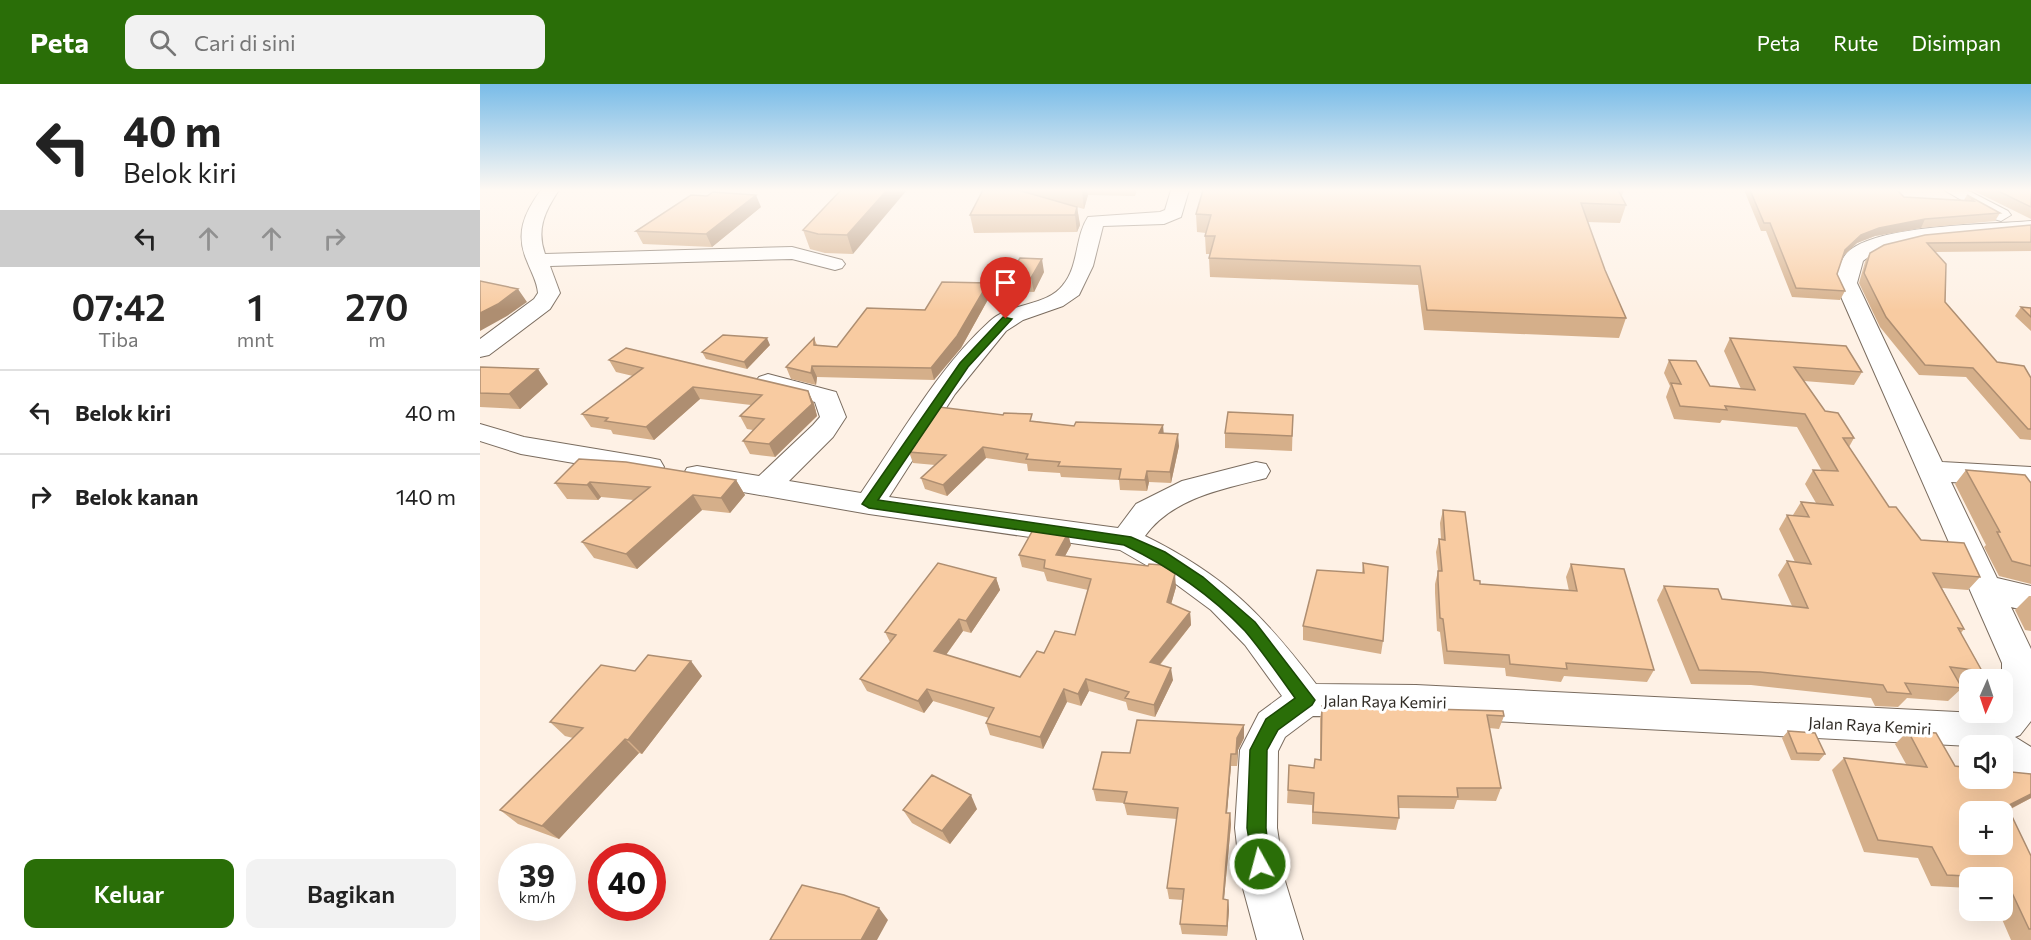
<!DOCTYPE html>
<html lang="id">
<head>
<meta charset="utf-8">
<style>
	:root { --surface:#fff; --page:#f2f2f2; --text:#222; --muted:#767676; --line:#e0e0e0; --accent:#2a6e08 }
	body { margin:0; font-family:Commissioner,sans-serif; background:var(--page); color:var(--text); height:100vh; display:flex; flex-direction:column; font-size:22px; white-space:nowrap }
	* { box-sizing:border-box; margin:0 }
	p { font-size:20px; color:var(--muted) }
	.icon { flex:none; width:33px; height:33px; fill:none; stroke:currentColor; stroke-width:2; stroke-linecap:round; stroke-linejoin:round }
	.map { position:relative; flex:1; overflow:hidden }
	.side { display:flex; flex-direction:column; background:var(--surface); width:480px }
	.side>* { flex:none }
	.top-card { background:#fff; color:var(--text); overflow:hidden }
	.needle { width:39px; rotate:183deg }
	.controls { position:absolute; left:1479px; top:585px; display:grid; gap:12px }
	.controls a { display:grid; place-items:center; width:54px; height:54px; border-radius:12px; background:var(--surface); box-shadow:0 6px 24px #0002; font-size:30px }
	.speed { position:absolute; left:18px; top:759px; display:flex; gap:12px; font-size:30px; font-weight:700; text-align:center }
	.speed>* { display:grid; place-content:center; width:78px; height:78px; border-radius:50%; background:var(--surface); box-shadow:0 6px 24px #0002; line-height:1 }
	.speed small { font-size:15px; font-weight:400 }
	.speed .limit { border:9px solid #d22; background:#fff; color:#111 }
	.pin { position:absolute; display:grid; place-items:center; width:51px; height:51px; color:#fff; margin:-62px -26px; border-radius:50% 50% 50% 0; rotate:-45deg; box-shadow:0 0 6px #0007 }
	.pin .icon { rotate:45deg }
	.me { position:absolute; width:66px; margin:-33px; rotate:353deg; stroke-linejoin:round; filter:drop-shadow(0 0 4px #0008) }
	.turn { display:flex; align-items:center; gap:21px; height:126px; padding:0 24px; font-size:27px }
	.turn .icon { width:78px; height:78px; stroke-width:2.5 }
	.turn b { display:block; font-size:42px; line-height:51px }
	.lanes { display:flex; align-items:center; height:57px; padding:0 24px; background:#0003; justify-content:center; gap:30px; direction:ltr }
	.lanes .off { opacity:.35 }
	.eta { display:flex; justify-content:space-evenly; align-items:center; height:102px; text-align:center }
	.eta b { font-size:36px; font-weight:600; line-height:42px }
	.primary-button { display:flex; gap:12px; margin-top:auto; padding:12px 24px }
	.primary-button a { flex:1; height:69px; border-radius:12px; background:var(--accent); color:#fff; font-size:24px; font-weight:600; line-height:69px; text-align:center }
	.primary-button a+a { background:var(--page); color:var(--text) }
	ul { padding:0; list-style:none }
	li { display:flex; align-items:center; gap:18px; height:84px; padding:0 24px; border-top:2px solid var(--line) }
	li div { flex:1 }
	li b { display:block; font-size:22px }
	li em { font-style:normal }
	header { display:flex; align-items:center; gap:36px; box-sizing:border-box; height:84px; padding:0 30px; background:var(--accent); color:#fff }
	header strong { font-size:28px }
	nav { display:flex; gap:33px; margin-inline-start:auto; font-size:21px }
	.search { width:420px; height:54px; background:var(--page); display:flex; align-items:center; gap:15px; box-sizing:border-box; padding:0 21px; border-radius:12px; color:var(--muted); font-size:22px }
	main { display:flex; flex:1; min-height:0 }
	.map>svg:first-child { display:block }
	.lines { fill:none; stroke-linecap:round; stroke-linejoin:round }
	.minor-casing { stroke:#7a6c5f; stroke-width:2 }
	.minor { fill:#fff; fill-rule:evenodd }
	.wall { fill:#d5af8a }
	.shaded-wall { fill:#ae8e71 }
	.building { fill:#f8cba1; stroke:#ae8e71; stroke-width:1.5; fill-rule:evenodd }
	.route { fill:#2a6e08; stroke:#1b4805; stroke-width:1.5 }
	.labels { text-anchor:middle; dominant-baseline:central; stroke-width:6; stroke-linejoin:round; paint-order:stroke }
	.street-label { font-size:16px; fill:#302b25; stroke:#fff }
</style>
</head>
<body>
<header>
<strong>Peta</strong>
<div class="search"><svg class="icon" aria-label="search" viewBox="0 0 24 24"><circle cx="10" cy="10" r="6"/><path d="M15 15l6 6"/></svg>Cari di sini</div>
<nav><a>Peta</a><a>Rute</a><a>Disimpan</a></nav>
</header>
<main>
<section class="side">
<div class="top-card">
<div class="turn"><svg class="icon" aria-label="left" viewBox="0 0 24 24"><path d="M17 20v-9H6M10 6l-5 5 5 5"/></svg><div><b>40 m</b>Belok kiri</div></div>
<div class="lanes"><svg class="icon" aria-label="left" viewBox="0 0 24 24"><path d="M17 20v-9H6M10 6l-5 5 5 5"/></svg><svg class="icon off" aria-label="ahead" viewBox="0 0 24 24"><path d="M12 20V5M6 11l6-6 6 6"/></svg><svg class="icon off" aria-label="ahead" viewBox="0 0 24 24"><path d="M12 20V5M6 11l6-6 6 6"/></svg><svg class="icon off" aria-label="right" viewBox="0 0 24 24"><path d="M7 20v-9h11M14 6l5 5-5 5"/></svg></div>
</div>
<div class="eta">
<div><b>07:42</b><p>Tiba</p></div>
<div><b>1</b><p>mnt</p></div>
<div><b>270</b><p>m</p></div>
</div>
<ul>
<li><svg class="icon" aria-label="left" viewBox="0 0 24 24"><path d="M17 20v-9H6M10 6l-5 5 5 5"/></svg><div><b>Belok kiri</b></div><em>40 m</em></li>
<li><svg class="icon" aria-label="right" viewBox="0 0 24 24"><path d="M7 20v-9h11M14 6l5 5-5 5"/></svg><div><b>Belok kanan</b></div><em>140 m</em></li>
</ul>
<div class="primary-button"><a>Keluar</a><a>Bagikan</a></div>
</section>
<div class="map">
<svg width="1551" height="856" viewBox="0 0 1551 856">
	<rect width="100%" height="100%" fill="#fef1e5"/>
	<g class="lines">
		<defs>
			<path id="minor" d="M 61,106 L 79,106 C 65,127 56,145 65,170 L 312,163 L 362,176 L 365,180 L 362,184 L 355,186 L 312,175 L 70,182 L 80,209 L 70,225 L 9,271 L 0,273 L 0,255 L 54,215 L 58,209 C 57,197 51,188 47,177 C 35,150 44,129 61,106 Z
				M 691,106 L 709,106 L 701,133 L 684,140 L 623,142 L 613,182 L 599,211 L 583,222 L 543,236 L 526,247 L 475,310 L 409,413 L 638,444 L 656,420 L 702,397 L 776,378 L 786,380 L 790,387 L 786,394 C 743,405 692,414 665,452 C 746,492 782,530 836,600 L 936,601 L 1497,629 L 1522,628 L 1522,579 L 1355,199 C 1358,188 1360,174 1370,166 C 1405,140 1506,141 1551,137 L 1551,149 C 1508,152 1416,151 1383,177 L 1377,199 L 1462,378 L 1551,383 L 1551,403 L 1471,398 L 1517,494 L 1551,502 L 1551,528 L 1531,523 L 1551,565 L 1551,637 L 1540,651 L 1535,653 L 1551,663 L 1551,704 L 1537,699 L 1522,688 L 1522,662 L 1490,662 L 936,633 L 833,632 L 805,653 L 798,667 L 797,744 L 805,797 L 823,856 L 777,856 L 761,797 L 755,744 L 760,666 L 779,629 L 802,612 L 765,561 L 731,526 L 685,492 L 640,466 L 389,430 L 217,400 L 207,398 L 203,391 L 207,384 L 217,382 L 279,392 L 333,341 L 340,333 L 335,318 L 279,303 L 275,298 L 279,293 L 288,290 L 356,308 L 366,333 L 353,353 L 309,397 L 381,409 C 421,351 458,284 510,237 C 531,218 566,223 583,201 C 599,182 595,152 608,133 L 680,128 L 685,126 Z
				M 1464,106 L 1487,106 L 1528,127 L 1531,131 L 1521,137 L 1514,135 Z
				M 0,340 L 44,353 L 170,374 L 180,376 L 184,383 L 180,390 L 170,392 L 41,370 L 0,357 Z"/>
		</defs>
		<!-- minor casing -->
		<use href="#minor" class="minor-casing"/>
		<!-- minor -->
		<use href="#minor" class="minor"/>
	</g>
	<!-- wall -->
	<path class="wall" d="M 361,106 L 373,170 L 345,169 L 330,165 L 323,146 Z
		M 503,106 L 657,106 L 655,112 L 608,111 L 604,125 L 544,108 L 597,123 L 600,141 L 597,148 L 494,149 L 490,131 Z
		M 723,106 L 1144,106 L 1142,111 L 1141,111 L 1146,121 L 1140,139 L 1107,138 L 1125,186 L 1146,234 L 1139,254 L 944,246 L 938,201 L 730,193 L 729,174 L 730,170 L 726,170 L 725,152 L 726,149 L 717,148 L 716,130 Z
		M 1264,106 L 1417,106 L 1424,113 L 1484,116 L 1487,111 L 1520,129 L 1515,137 L 1441,144 L 1395,152 L 1377,159 L 1363,172 L 1357,190 L 1365,207 L 1360,216 L 1312,213 L 1286,147 L 1281,147 Z
		M 1492,106 L 1551,106 L 1551,135 Z
		M 281,123 L 232,163 L 163,160 L 156,147 Z
		M 1551,141 L 1551,167 L 1455,168 L 1465,218 L 1517,278 L 1551,294 L 1551,356 L 1540,355 L 1486,293 L 1439,291 L 1400,243 L 1379,199 L 1385,178 L 1390,169 Z
		M 564,188 L 554,208 L 532,207 L 528,193 Z
		M 511,210 L 481,264 L 454,296 L 337,293 L 336,301 L 311,295 L 306,283 L 334,254 L 337,261 L 357,263 L 445,226 Z
		M 1541,223 L 1551,224 L 1551,247 L 1535,232 Z
		M 1250,254 L 1382,288 L 1374,301 L 1324,297 L 1345,327 L 1374,354 L 1369,363 L 1409,423 L 1441,456 L 1500,493 L 1488,506 L 1462,504 L 1484,545 L 1481,549 L 1502,587 L 1493,596 L 1490,596 L 1489,600 L 1479,599 L 1482,604 L 1468,617 L 1427,614 L 1418,623 L 1395,622 L 1391,614 L 1271,601 L 1211,600 L 1177,516 L 1184,502 L 1242,515 L 1312,522 L 1298,491 L 1307,477 L 1315,478 L 1299,445 L 1307,431 L 1313,431 L 1321,418 L 1336,419 L 1325,400 L 1333,386 L 1342,387 L 1317,343 L 1242,336 L 1240,339 L 1194,335 L 1186,313 L 1190,302 L 1184,289 L 1189,276 L 1230,302 L 1261,305 L 1244,267 Z
		M 290,261 L 267,285 L 226,275 L 222,268 Z
		M 129,276 L 328,307 L 334,320 L 337,332 L 295,373 L 270,370 L 263,357 L 273,346 L 267,345 L 260,332 L 271,321 L 220,315 L 174,356 L 133,350 L 131,346 L 111,343 L 102,330 L 153,292 L 136,288 Z
		M 0,284 L 68,300 L 40,325 L 0,323 Z
		M 813,331 L 812,367 L 745,364 L 745,349 Z
		M 554,337 L 594,342 L 683,341 L 683,349 L 699,362 L 691,399 L 669,398 L 667,407 L 640,406 L 639,396 L 581,393 L 580,389 L 548,387 L 547,380 L 506,374 L 467,412 L 445,405 L 441,394 L 455,381 L 433,379 L 429,368 Z
		M 99,375 L 256,396 L 265,411 L 250,429 L 222,426 L 157,485 L 114,474 L 102,458 L 154,416 L 121,413 L 118,416 L 87,415 L 75,399 Z
		M 1486,386 L 1551,399 L 1551,500 L 1519,492 L 1504,463 L 1506,461 L 1475,400 Z
		M 963,426 L 994,496 L 1000,500 L 1089,507 L 1086,493 L 1091,480 L 1174,586 L 1167,598 L 1084,592 L 1081,598 L 1026,592 L 1025,584 L 964,580 L 960,548 L 957,547 L 955,509 L 955,500 L 958,487 L 956,468 L 959,455 L 961,455 L 960,439 Z
		M 591,461 L 585,472 L 696,503 L 691,520 L 710,528 L 711,541 L 680,581 L 693,596 L 675,633 L 648,626 L 646,618 L 609,607 L 601,622 L 587,618 L 563,665 L 510,651 L 506,639 L 509,634 L 453,617 L 444,629 L 387,607 L 380,595 L 410,558 L 405,548 L 516,494 L 520,506 L 491,549 L 483,547 L 466,571 L 540,593 L 564,569 L 595,551 L 608,506 L 567,497 L 564,488 L 542,483 L 539,471 Z
		M 883,479 L 903,557 L 901,570 L 823,556 L 823,542 L 882,489 Z
		M 1549,512 L 1551,512 L 1551,547 L 1545,546 L 1535,526 Z
		M 155,587 L 222,592 L 162,670 L 159,669 L 79,755 L 38,740 L 20,726 L 93,654 L 85,652 L 70,638 Z
		M 842,622 L 1024,632 L 1019,645 L 1009,644 L 1021,704 L 1016,717 L 977,716 L 974,725 L 919,724 L 919,734 L 916,746 L 832,740 L 832,721 L 807,719 L 809,681 L 834,684 L 835,675 L 840,676 L 840,635 Z
		M 1308,647 L 1345,670 L 1339,677 L 1311,676 L 1302,654 Z
		M 1428,647 L 1475,682 L 1551,690 L 1551,714 L 1529,726 L 1551,772 L 1551,856 L 1531,856 L 1518,826 L 1522,826 L 1522,794 L 1490,794 L 1490,804 L 1451,802 L 1438,774 L 1384,768 L 1352,686 L 1364,674 L 1426,680 L 1415,660 Z
		M 764,654 L 758,666 L 757,682 L 751,682 L 747,729 L 750,729 L 751,740 L 744,815 L 748,816 L 749,826 L 747,852 L 702,850 L 700,840 L 703,816 L 689,815 L 687,804 L 697,735 L 647,731 L 644,719 L 616,717 L 613,705 Z
		M 497,725 L 470,760 L 432,739 L 423,726 Z"/>
	<!-- shaded-wall -->
	<path class="shaded-wall" d="M 407,106 L 427,106 L 373,170 L 367,151 Z
		M 602,106 L 607,106 L 608,111 L 604,125 Z
		M 276,111 L 281,123 L 232,163 L 226,150 Z
		M 597,123 L 600,141 L 597,148 L 595,131 Z
		M 1445,135 L 1441,144 L 1395,152 L 1377,159 L 1361,174 L 1365,166 L 1381,151 L 1399,144 Z
		M 562,175 L 564,188 L 554,208 L 551,194 Z
		M 508,199 L 511,210 L 481,264 L 454,296 L 451,284 Z
		M 38,205 L 47,218 L 27,232 L 0,247 L 0,229 Z
		M 287,254 L 290,261 L 267,285 L 264,278 Z
		M 332,282 L 337,293 L 336,301 L 331,289 Z
		M 58,285 L 68,300 L 40,325 L 29,310 Z
		M 213,303 L 220,315 L 174,356 L 166,343 Z
		M 328,307 L 334,320 L 337,332 L 295,373 L 289,360 Z
		M 683,341 L 684,352 L 679,349 Z
		M 698,350 L 699,362 L 691,399 L 690,388 Z
		M 503,363 L 506,374 L 467,412 L 463,401 Z
		M 667,387 L 669,398 L 667,407 L 665,396 Z
		M 256,396 L 265,411 L 250,429 L 241,414 Z
		M 110,398 L 121,413 L 118,416 L 107,401 Z
		M 213,411 L 222,426 L 157,485 L 146,470 Z
		M 588,449 L 591,461 L 579,483 L 576,471 Z
		M 695,490 L 696,503 L 688,531 L 687,518 Z
		M 516,494 L 520,506 L 491,549 L 486,537 Z
		M 710,528 L 711,541 L 672,590 L 670,578 Z
		M 479,535 L 483,547 L 460,579 L 454,567 Z
		M 211,577 L 222,592 L 162,670 L 148,656 Z
		M 691,584 L 693,596 L 675,633 L 674,621 Z
		M 606,595 L 609,607 L 601,622 L 598,610 Z
		M 447,605 L 453,617 L 444,629 L 438,617 Z
		M 584,605 L 587,618 L 563,665 L 560,653 Z
		M 764,641 L 764,654 L 758,666 L 757,682 L 757,654 Z
		M 145,655 L 159,669 L 79,755 L 62,742 Z
		M 751,670 L 751,682 L 746,740 L 746,729 Z
		M 1551,710 L 1551,714 L 1522,729 L 1527,722 Z
		M 491,711 L 497,725 L 470,760 L 462,747 Z
		M 750,729 L 751,740 L 743,826 L 743,815 Z
		M 748,816 L 749,826 L 747,852 L 747,842 Z
		M 399,824 L 408,836 L 397,856 L 381,856 Z"/>
	<!-- building -->
	<path class="building" d="M 361,106 L 407,106 L 367,151 L 338,150 L 323,146 Z
		M 503,106 L 538,106 L 597,123 L 595,131 L 490,131 Z
		M 723,106 L 1138,106 L 1146,121 L 1101,119 L 1125,186 L 1146,234 L 947,226 L 940,182 L 729,174 L 735,152 L 725,152 L 731,131 L 716,130 Z
		M 1270,106 L 1417,106 L 1424,113 L 1494,117 L 1487,111 L 1520,129 L 1445,135 L 1399,144 L 1381,151 L 1365,166 L 1357,190 L 1365,207 L 1316,204 L 1290,139 L 1284,139 Z
		M 1516,106 L 1551,106 L 1551,123 Z
		M 233,108 L 276,111 L 226,150 L 156,147 L 211,111 L 227,112 Z
		M 1551,141 L 1551,158 L 1447,159 L 1466,180 L 1465,218 L 1517,278 L 1544,282 L 1551,294 L 1551,345 L 1548,345 L 1493,284 L 1445,281 L 1406,233 L 1384,189 L 1390,169 L 1404,161 L 1445,151 Z
		M 540,174 L 562,175 L 551,194 L 528,193 Z
		M 0,197 L 38,205 L 18,220 L 0,229 Z
		M 462,198 L 508,199 L 477,252 L 451,284 L 332,282 L 331,289 L 306,283 L 334,254 L 334,261 L 357,263 L 387,224 L 445,226 Z
		M 1541,223 L 1551,224 L 1551,233 Z
		M 243,251 L 287,254 L 264,278 L 222,268 Z
		M 1250,254 L 1366,262 L 1382,288 L 1314,283 L 1345,327 L 1358,329 L 1374,354 L 1363,354 L 1409,423 L 1416,423 L 1441,456 L 1484,459 L 1500,493 L 1453,489 L 1484,545 L 1478,544 L 1502,587 L 1470,583 L 1482,604 L 1425,599 L 1431,610 L 1407,608 L 1403,601 L 1280,588 L 1219,586 L 1184,502 L 1238,505 L 1242,515 L 1328,524 L 1307,477 L 1331,480 L 1307,431 L 1329,433 L 1321,418 L 1353,421 L 1333,386 L 1358,387 L 1325,330 L 1245,322 L 1247,326 L 1200,322 L 1191,299 L 1201,300 L 1189,276 L 1216,277 L 1230,302 L 1275,306 Z
		M 146,264 L 328,307 L 332,320 L 289,360 L 263,357 L 284,335 L 260,332 L 282,311 L 213,303 L 166,343 L 125,337 L 128,334 L 102,330 L 163,284 L 129,276 Z
		M 0,283 L 58,285 L 29,310 L 0,309 Z
		M 459,323 L 523,331 L 524,329 L 552,330 L 550,337 L 594,342 L 596,338 L 683,341 L 679,349 L 698,350 L 690,388 L 667,387 L 665,396 L 639,395 L 641,385 L 578,382 L 580,378 L 546,375 L 548,370 L 503,363 L 463,401 L 441,394 L 466,371 L 429,368 Z
		M 748,328 L 813,331 L 812,352 L 745,349 Z
		M 99,375 L 146,378 L 256,396 L 241,414 L 213,411 L 146,470 L 102,458 L 170,403 L 110,398 L 107,401 L 75,399 Z
		M 1486,386 L 1545,391 L 1551,399 L 1551,482 L 1532,477 L 1517,448 L 1520,448 Z
		M 963,426 L 985,428 L 994,496 L 1000,497 L 1000,500 L 1097,507 L 1091,480 L 1144,485 L 1174,586 L 1086,579 L 1087,585 L 1030,580 L 1029,571 L 967,567 L 963,535 L 960,534 L 958,496 L 958,487 L 962,487 L 959,455 L 965,456 Z
		M 554,444 L 588,449 L 576,471 L 668,482 L 669,480 L 682,481 L 695,490 L 687,518 L 710,528 L 670,578 L 691,584 L 674,621 L 645,614 L 649,608 L 606,595 L 598,610 L 584,605 L 560,653 L 506,639 L 514,624 L 447,605 L 438,617 L 380,595 L 416,551 L 405,548 L 458,479 L 516,494 L 486,537 L 479,535 L 454,567 L 540,593 L 557,567 L 564,569 L 575,547 L 595,551 L 611,495 L 564,484 L 565,476 L 539,471 Z
		M 883,479 L 908,483 L 903,557 L 823,542 L 837,486 L 884,489 Z
		M 168,571 L 211,577 L 148,656 L 145,655 L 62,742 L 20,726 L 103,644 L 70,638 L 121,581 L 155,587 Z
		M 842,622 L 1023,627 L 1024,632 L 1007,631 L 1021,704 L 977,704 L 978,713 L 918,712 L 919,734 L 833,728 L 834,709 L 808,706 L 809,681 L 834,684 L 835,675 L 841,676 Z
		M 657,636 L 764,641 L 757,654 L 756,670 L 751,670 L 746,729 L 750,729 L 743,815 L 748,816 L 747,842 L 700,840 L 704,805 L 687,804 L 698,724 L 644,719 L 647,708 L 613,705 L 622,668 L 650,669 Z
		M 1308,647 L 1335,649 L 1345,670 L 1317,669 Z
		M 1428,647 L 1456,649 L 1475,682 L 1490,684 L 1490,694 L 1522,694 L 1522,687 L 1551,690 L 1551,710 L 1527,722 L 1551,772 L 1551,845 L 1549,845 L 1525,794 L 1467,791 L 1452,763 L 1398,756 L 1364,674 L 1447,683 ZM 1490,728 L 1522,728 L 1522,760 L 1490,760 Z
		M 452,691 L 491,711 L 462,747 L 423,726 Z
		M 322,801 L 364,811 L 399,824 L 381,856 L 290,856 Z"/>
	<!-- sky -->
	<linearGradient id="sky" x2="0" y2="1"><stop stop-color="#79bce8"/><stop offset="0.47" stop-color="#fff9f3"/><stop offset="1" stop-color="#fff9f3" stop-opacity="0"/></linearGradient>
	<rect width="1551" height="226" fill="url(#sky)"/>
	<!-- route -->
	<path class="route" d="M 523,233 L 532,235 L 488,283 L 398,416 L 651,453 L 685,468 L 723,493 L 775,538 L 835,616 L 832,621 L 798,646 L 787,666 L 786,744 L 790,780 L 787,786 L 780,789 L 774,786 L 767,744 L 770,666 L 786,635 L 815,614 C 799,592 783,568 765,547 C 731,511 688,482 644,461 L 389,424 L 382,420 L 480,279 Z"/>
	<g class="labels">
		<!-- street labels -->
		<g class="street-label">
			<text transform="translate(905 617) rotate(1)">Jalan Raya Kemiri</text>
			<text transform="translate(1390 641) rotate(3)">Jalan Raya Kemiri</text>
		</g>
	</g>
</svg>
<div class="controls">
<a><svg class="needle" viewBox="-14 -14 28 28"><path d="M0-13l5 13h-10z" fill="#e53935"/><path d="M0 13l5-13h-10z" fill="#767676"/></svg></a>
<a><svg class="icon" aria-label="sound" viewBox="0 0 24 24"><path d="M4 9h4l5-4v14l-5-4H4zM17 9q2 3 0 6"/></svg></a>
<a>+</a>
<a>−</a>
</div>
<div class="speed"><div>39<small>km/h</small></div><div class="limit">40</div></div>
<div class="pin" style="left:526px;top:235px;background:#d93025"><svg class="icon" aria-label="arrive" viewBox="0 0 24 24"><path d="M6 21V4h12l-3 4 3 4H6"/></svg></div>
<svg class="me" style="left:780px;top:780px" viewBox="-20 -20 40 40"><circle r="17" fill="#2a6e08" stroke="#fff" stroke-width="3"/><path d="M0-11L8 9 0 5-8 9z" fill="#fff"/></svg>
</div>
</main>
</body>
</html>
